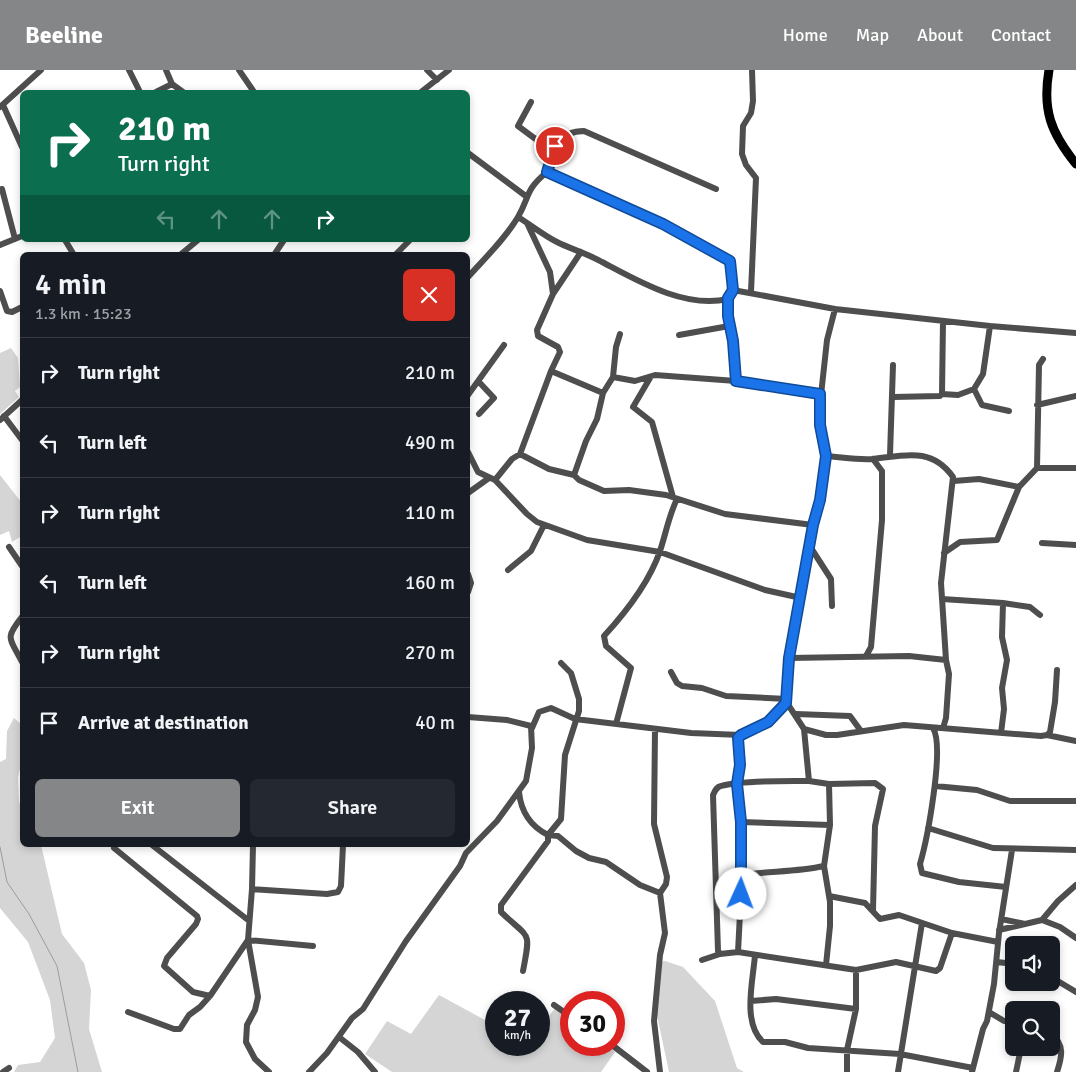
<!DOCTYPE html>
<html lang="en">
<head>
<meta charset="utf-8">
<style>
	:root { --surface:#171b24; --page:#242831; --text:#f1f3f6; --muted:#9ea1a6; --line:#363941; --accent:#858687 }
	body { margin:0; font-family:Signika,sans-serif; background:var(--page); color:var(--text); height:100vh; display:flex; flex-direction:column; font-size:19px; white-space:nowrap }
	* { box-sizing:border-box; margin:0 }
	p { font-size:16px; color:var(--muted) }
	.icon { flex:none; width:28px; height:28px; fill:none; stroke:currentColor; stroke-width:2; stroke-linecap:round; stroke-linejoin:round }
	.map { position:relative; flex:1; overflow:hidden }
	.side { position:absolute; left:20px; top:182px; width:450px; height:595px; display:flex; flex-direction:column; background:var(--surface); border-radius:8px; box-shadow:0 2px 8px #0003 }
	.side>* { flex:none }
	.top-card { position:absolute; left:20px; top:20px; width:450px; height:152px; border-radius:8px; box-shadow:0 2px 8px #0003; background:#0b6e4f; color:#fff; overflow:hidden }
	.tools { position:absolute; left:1005px; top:866px; display:grid; gap:10px }
	.tools a { display:grid; place-items:center; width:55px; height:55px; border-radius:8px; background:var(--surface); box-shadow:0 2px 8px #0003; font-size:25px }
	.speed { position:absolute; left:485px; top:921px; display:flex; gap:10px; font-size:25px; font-weight:700; text-align:center }
	.speed>* { display:grid; place-content:center; width:65px; height:65px; border-radius:50%; background:var(--surface); box-shadow:0 2px 8px #0003; line-height:1 }
	.speed small { font-size:12px; font-weight:400 }
	.speed .limit { border:8px solid #d22; background:#fff; color:#111 }
	.pin { position:absolute; display:grid; place-items:center; width:42px; height:42px; color:#fff; margin:-21px; border:2px solid #fff; border-radius:50%; box-shadow:0 1px 5px #0007 }
	.me { position:absolute; width:55px; margin:-28px; rotate:2deg; stroke-linejoin:round; filter:drop-shadow(0 0 4px #0008) }
	.turn { display:flex; align-items:center; gap:18px; height:105px; padding:0 15px; font-size:22px }
	.turn .icon { width:65px; height:65px; stroke-width:2.5 }
	.turn b { display:block; font-size:35px; line-height:42px }
	.lanes { display:flex; align-items:center; height:48px; padding:0 15px; background:#0003; justify-content:center; gap:25px; direction:ltr }
	.lanes .off { opacity:.35 }
	.round { display:grid; place-items:center; flex:none; width:52px; height:52px; border-radius:8px; background:var(--page) }
	.overview { display:flex; align-items:center; justify-content:space-between; height:85px; padding:0 15px }
	h1 { font-size:30px; font-weight:600; line-height:38px }
	.primary-button { display:flex; gap:10px; margin-top:auto; padding:10px 15px }
	.primary-button a { flex:1; height:58px; border-radius:8px; background:var(--accent); color:#fff; font-size:20px; font-weight:600; line-height:58px; text-align:center }
	.primary-button a+a { background:var(--page); color:var(--text) }
	ul { padding:0; list-style:none }
	li { display:flex; align-items:center; gap:15px; height:70px; padding:0 15px; border-top:1px solid var(--line) }
	li div { flex:1 }
	li b { display:block; font-size:19px }
	li em { font-style:normal }
	header { display:flex; align-items:center; gap:30px; box-sizing:border-box; height:70px; padding:0 25px; background:var(--accent); color:#fff }
	header strong { font-size:24px }
	nav { display:flex; gap:28px; margin-inline-start:auto; font-size:18px }
	.map>svg:first-child { display:block }
	.green { fill:#d5d5d5 }
	.lines { fill:none; stroke-linecap:round; stroke-linejoin:round }
	.stream { stroke:#9c9c9c; stroke-width:1 }
	.minor { stroke:#4e4e4e; stroke-width:6 }
	.major { stroke:#000; stroke-width:9 }
	.route-casing { stroke:#114b97; stroke-width:12 }
	.route { stroke:#1a73e8; stroke-width:9 }
</style>
</head>
<body>
<header>
<strong>Beeline</strong>
<nav><a>Home</a><a>Map</a><a>About</a><a>Contact</a></nav>
</header>
<div class="map">
<svg width="1076" height="1002" viewBox="0 0 1076 1002">
	<rect width="100%" height="100%" fill="#fff"/>
	<!-- green -->
	<path class="green" d="M 11,278 L 18,288 L 20,317 L 15,321 L 19,327 L 0,344 L 0,283 Z
		M 0,405 L 22,433 L 22,466 L 12,472 L 9,461 L 0,465 Z
		M 14,648 L 22,655 L 22,690 L 18,707 L 19,732 L 22,738 L 22,775 L 41,775 L 62,864 L 84,893 L 91,920 L 89,959 L 102,1002 L 14,1002 L 18,995 L 40,992 L 55,968 L 50,930 L 28,872 L 0,838 L 0,692 L 6,689 L 7,661 Z
		M 665,891 L 683,897 L 715,931 L 737,998 L 744,1002 L 669,1002 L 655,936 L 660,892 Z
		M 439,925 L 496,956 L 496,975 L 539,975 L 539,959 L 555,938 L 571,950 L 571,975 L 605,975 L 615,982 L 601,1002 L 392,1002 L 365,984 L 387,951 L 411,964 Z"/>
	<g class="lines">
		<!-- stream -->
		<path class="stream" d="M 0,777 L 7,812 L 29,844 L 57,896 L 78,1002"/>
		<!-- minor -->
		<path class="minor" d="M 129,0 L 140,22
			M 166,0 L 172,14 L 183,22
			M 239,0 L 254,22
			M 427,0 L 437,10
			M 156,22 L 172,14
			M 421,22 L 449,0
			M 531,32 L 518,56 L 553,82
			M 3,35 L 22,77
			M 0,37 L 41,0
			M 468,83 L 527,127
			M 547,102 C 553,81 557,61 584,61 L 716,119
			M 2,119 L 15,169
			M 527,153 L 550,202 L 553,224
			M 65,170 L 74,185
			M 0,175 L 22,166
			M 581,182 L 553,224 L 537,260 L 538,266 L 558,277 L 560,282 L 551,301 L 603,323
			M 180,185 L 198,170
			M 274,185 L 284,170
			M 395,185 L 410,170
			M 468,207 C 485,188 505,169 518,147 C 530,126 525,120 547,102 L 663,154 L 728,190 C 735,199 734,219 728,229 C 685,239 638,211 602,192 C 588,184 571,179 557,172 C 543,165 531,155 518,147
			M 733,220 L 835,239 L 990,256 L 1076,263
			M 0,221 L 7,241 L 12,242 L 22,237
			M 751,222 L 756,108 L 746,95 L 742,84 L 743,56 L 751,43 L 753,31 L 752,0
			M 728,229 C 728,256 735,283 736,311
			M 679,265 L 729,256
			M 613,307 L 616,277 L 620,264
			M 650,308 L 633,337 L 652,352 L 673,427
			M 479,312 L 494,328 L 479,344
			M 974,319 L 982,335 L 1009,341
			M 942,324 L 958,325 L 974,319 L 983,304 L 990,256
			M 468,325 L 504,275
			M 893,327 L 940,326 L 942,324 L 943,251
			M 1037,335 L 1076,326
			M 4,346 L 22,370
			M 0,350 L 22,330
			M 468,382 L 478,402 L 495,410 L 527,444 L 537,452 L 587,470 L 660,482 L 765,520 L 801,528
			M 520,384 L 551,301
			M 890,385 L 893,295
			M 825,386 C 841,387 857,390 872,389 C 903,386 931,376 953,407 L 941,513 L 946,590 L 949,604 L 946,648 L 943,658
			M 1037,398 L 1076,398
			M 495,410 L 512,389 L 520,384 L 549,399 L 574,405
			M 954,411 L 979,409 L 1019,417
			M 468,423 L 489,408
			M 813,455 L 725,444 L 666,425 L 629,420 L 604,421 L 579,410 L 574,405 L 586,371 L 597,349 L 603,323 L 613,307 L 635,311 L 655,305 L 736,311 L 821,325
			M 1042,473 L 1076,475
			M 9,477 L 22,496
			M 811,478 L 831,509 L 832,536
			M 944,483 L 960,472 L 997,470 L 1019,417 L 1037,398 L 1039,295 L 1043,289
			M 508,500 L 531,481 L 544,455
			M 468,504 L 471,513 L 468,522
			M 942,529 L 1003,533 L 1002,567 L 1007,590 L 1002,618 L 1004,639 L 1001,663
			M 1003,533 L 1030,537 L 1040,545
			M 22,547 C 4,569 10,568 22,592
			M 866,586 L 871,577 L 882,450 L 882,401 L 873,389
			M 789,588 L 909,586 L 946,590
			M 561,593 L 571,603 L 579,629 L 579,641 L 565,685 L 561,749 L 548,765 L 558,766 L 576,781 L 589,788 L 606,792 L 640,815 L 660,823 L 665,863 L 660,885 L 654,951 L 660,1002
			M 671,602 L 677,613 L 682,616 L 702,618 L 726,626 L 787,629
			M 787,633 L 768,652 L 741,665 L 738,668 L 740,695 L 737,714 L 741,752 L 742,805 L 738,882 L 720,884 L 718,881 L 713,725 C 715,721 716,717 721,716 C 740,710 787,711 809,711
			M 796,644 L 850,646 L 861,661
			M 616,654 L 631,598 L 606,576 L 604,566 C 627,541 649,513 660,481 C 666,463 669,445 677,429
			M 532,658 L 539,642 L 551,638 L 575,649 L 691,663 L 741,665
			M 933,658 C 945,677 927,770 920,794 L 922,803 L 959,812 L 1006,817
			M 655,659 L 654,754 L 667,807 L 666,814 L 660,823
			M 804,659 L 826,665 L 837,665 L 904,655 L 1041,666 L 1047,665 L 1076,671
			M 1047,665 L 1050,662 L 1055,632 L 1057,600
			M 829,714 L 875,713 L 883,719 L 875,756 L 873,840
			M 935,716 L 977,720 L 1010,731 L 1076,731
			M 519,722 C 521,742 530,756 548,765 L 548,771 L 501,835 L 501,842 C 530,870 531,859 523,901
			M 741,752 L 830,755
			M 928,758 L 993,778 L 1076,780
			M 152,775 L 248,850
			M 253,775 L 252,819 L 327,824 L 338,822 L 341,816 L 343,775
			M 114,778 L 197,846 L 198,849 L 196,854 L 167,888 L 164,896 L 193,922 L 210,926
			M 742,805 C 770,801 797,802 824,796
			M 252,819 L 248,870 L 258,927 L 255,940 L 247,955 L 246,972 L 255,989 L 269,1002
			M 829,826 L 865,833 L 880,849 L 899,845 L 952,863 L 998,872
			M 1001,849 L 1025,854
			M 1042,850 L 1060,857 L 1076,868
			M 999,860 L 1042,850 L 1058,831 L 1076,815
			M 738,882 L 856,900
			M 755,885 C 753,911 742,953 763,972 L 785,972 L 808,978 L 900,984 L 973,998
			M 702,890 L 720,884
			M 997,892 L 1014,894
			M 826,895 L 830,856 L 830,832 L 824,796 L 830,755 L 829,714 L 809,711 L 804,659 L 787,633 L 789,588 L 813,455 L 820,430 L 825,386 L 820,355 L 821,325 L 827,270 L 835,239
			M 1051,907 L 1076,922
			M 751,931 L 776,929 L 856,939
			M 554,935 L 571,947
			M 128,942 L 174,959 L 180,959 L 189,945 L 200,937 L 210,926 L 248,870 L 313,876
			M 989,942 L 1004,951 L 1014,952
			M 1051,963 C 1065,975 1062,987 1057,1002
			M 339,967 L 358,982 L 375,1002
			M 612,975 L 647,1002
			M 3,1002 L 9,998
			M 309,1002 L 327,983 L 352,948 L 363,939 L 406,871 L 460,796 L 466,783 L 497,751 L 526,711 L 532,678 L 531,656 L 507,650 L 468,647
			M 847,1002 L 847,980 L 856,939 L 856,900 L 896,892 L 936,901 L 940,898 L 952,863
			M 898,1002 L 922,853
			M 972,1002 L 983,959 L 987,951 L 994,914 L 999,863 L 1012,780
			M 1016,1002 L 1021,978"/>
		<!-- major -->
		<path class="major" d="M 1049,0 C 1042,40 1051,63 1076,94"/>
	</g>
	<g class="lines">
		<defs>
			<path id="route" d="M 555,76 L 547,102 L 663,154 L 730,191 L 733,220 L 728,228 L 728,246 L 733,271 L 736,311 L 820,324 L 820,355 L 826,386 L 820,430 L 813,455 L 789,588 L 786,633 L 768,652 L 741,665 L 738,668 L 740,695 L 737,714 L 741,752 L 741,824"/>
		</defs>
		<!-- route casing -->
		<use href="#route" class="route-casing"/>
		<!-- route -->
		<use href="#route" class="route"/>
	</g>
</svg>
<div class="tools">
<a><svg class="icon" aria-label="sound" viewBox="0 0 24 24"><path d="M4 9h4l5-4v14l-5-4H4zM17 9q2 3 0 6"/></svg></a>
<a><svg class="icon" aria-label="search" viewBox="0 0 24 24"><circle cx="10" cy="10" r="6"/><path d="M15 15l6 6"/></svg></a>
</div>
<div class="speed"><div>27<small>km/h</small></div><div class="limit">30</div></div>
<div class="pin" style="left:555px;top:76px;background:#d93025"><svg class="icon" aria-label="arrive" viewBox="0 0 24 24"><path d="M6 21V4h12l-3 4 3 4H6"/></svg></div>
<svg class="me" style="left:741px;top:824px" viewBox="-20 -20 40 40"><circle r="19" fill="#fff"/><path d="M0-13L10 11 0 6-10 11z" fill="#1a73e8"/></svg>
<div class="top-card">
<div class="turn"><svg class="icon" aria-label="right" viewBox="0 0 24 24"><path d="M7 20v-9h11M14 6l5 5-5 5"/></svg><div><b>210 m</b>Turn right</div></div>
<div class="lanes"><svg class="icon off" aria-label="left" viewBox="0 0 24 24"><path d="M17 20v-9H6M10 6l-5 5 5 5"/></svg><svg class="icon off" aria-label="ahead" viewBox="0 0 24 24"><path d="M12 20V5M6 11l6-6 6 6"/></svg><svg class="icon off" aria-label="ahead" viewBox="0 0 24 24"><path d="M12 20V5M6 11l6-6 6 6"/></svg><svg class="icon" aria-label="right" viewBox="0 0 24 24"><path d="M7 20v-9h11M14 6l5 5-5 5"/></svg></div>
</div>
<section class="side">
<div class="overview"><div><h1>4 min</h1><p>1.3 km · 15:23</p></div><a class="round" style="background:#d93025;color:#fff"><svg class="icon" aria-label="close" viewBox="0 0 24 24"><path d="M6 6l12 12M18 6L6 18"/></svg></a></div>
<ul>
<li><svg class="icon" aria-label="right" viewBox="0 0 24 24"><path d="M7 20v-9h11M14 6l5 5-5 5"/></svg><div><b>Turn right</b></div><em>210 m</em></li>
<li><svg class="icon" aria-label="left" viewBox="0 0 24 24"><path d="M17 20v-9H6M10 6l-5 5 5 5"/></svg><div><b>Turn left</b></div><em>490 m</em></li>
<li><svg class="icon" aria-label="right" viewBox="0 0 24 24"><path d="M7 20v-9h11M14 6l5 5-5 5"/></svg><div><b>Turn right</b></div><em>110 m</em></li>
<li><svg class="icon" aria-label="left" viewBox="0 0 24 24"><path d="M17 20v-9H6M10 6l-5 5 5 5"/></svg><div><b>Turn left</b></div><em>160 m</em></li>
<li><svg class="icon" aria-label="right" viewBox="0 0 24 24"><path d="M7 20v-9h11M14 6l5 5-5 5"/></svg><div><b>Turn right</b></div><em>270 m</em></li>
<li><svg class="icon" aria-label="arrive" viewBox="0 0 24 24"><path d="M6 21V4h12l-3 4 3 4H6"/></svg><div><b>Arrive at destination</b></div><em>40 m</em></li>
</ul>
<div class="primary-button"><a>Exit</a><a>Share</a></div>
</section>
</div>
</body>
</html>
